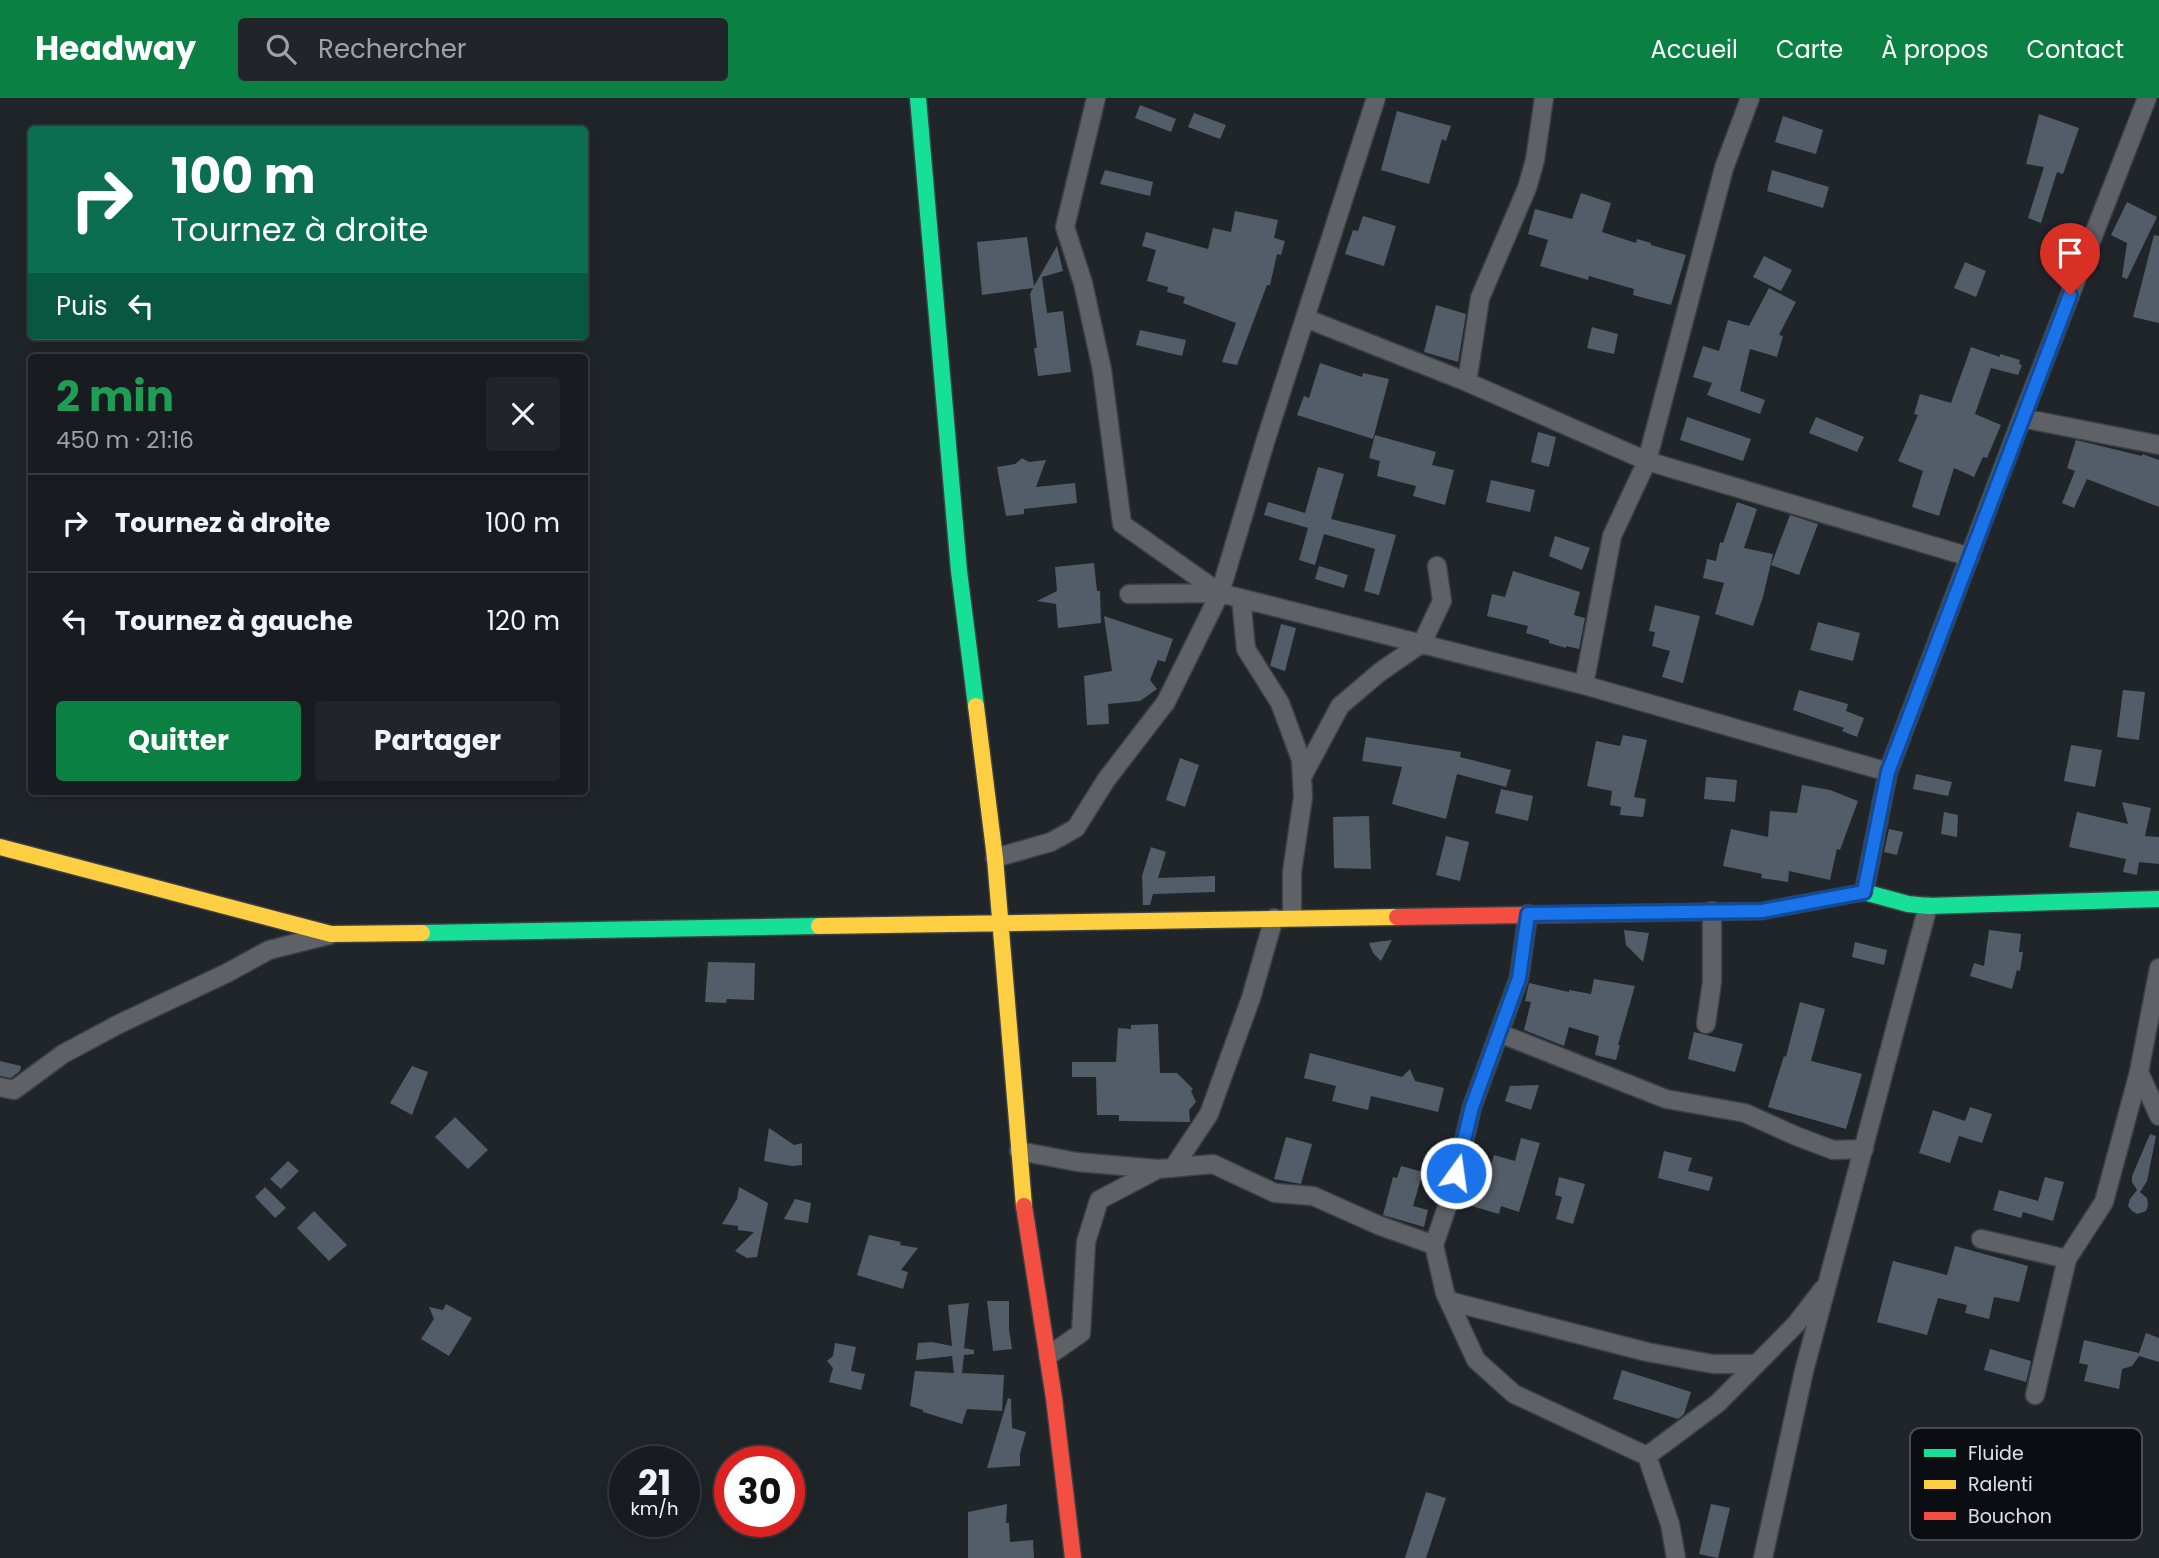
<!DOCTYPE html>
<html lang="fr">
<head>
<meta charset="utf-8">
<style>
	:root { --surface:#181c20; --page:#212529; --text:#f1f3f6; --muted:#9fa1a5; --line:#363a3e; --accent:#0b8043 }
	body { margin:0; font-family:Poppins,sans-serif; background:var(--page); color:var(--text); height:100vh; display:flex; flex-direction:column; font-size:26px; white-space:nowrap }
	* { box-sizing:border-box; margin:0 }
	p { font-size:23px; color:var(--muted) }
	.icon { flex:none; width:38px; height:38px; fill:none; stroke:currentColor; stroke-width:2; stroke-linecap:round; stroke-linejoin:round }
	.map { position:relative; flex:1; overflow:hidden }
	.side { position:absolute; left:28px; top:256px; width:560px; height:441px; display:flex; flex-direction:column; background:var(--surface); border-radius:7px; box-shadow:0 4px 18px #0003,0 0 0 2px var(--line) }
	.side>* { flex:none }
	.hud { position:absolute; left:28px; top:28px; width:560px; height:214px; border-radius:7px; box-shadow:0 4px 18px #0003,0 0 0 2px var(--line); background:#0b6e4f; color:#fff; overflow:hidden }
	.speed { position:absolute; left:609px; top:1348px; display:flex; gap:14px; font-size:35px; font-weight:700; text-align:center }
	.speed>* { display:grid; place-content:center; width:91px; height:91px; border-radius:50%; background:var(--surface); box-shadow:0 4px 18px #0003,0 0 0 2px var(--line); line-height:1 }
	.speed small { font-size:18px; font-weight:400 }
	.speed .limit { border:10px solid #d22; background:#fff; color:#111 }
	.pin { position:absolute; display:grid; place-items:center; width:60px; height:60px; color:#fff; margin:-72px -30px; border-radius:50% 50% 50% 0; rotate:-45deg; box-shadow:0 0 7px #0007 }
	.pin .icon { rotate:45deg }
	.me { position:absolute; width:77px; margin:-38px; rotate:14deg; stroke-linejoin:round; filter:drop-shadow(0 0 5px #0008) }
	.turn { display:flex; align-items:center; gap:24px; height:147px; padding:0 28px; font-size:32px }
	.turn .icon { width:91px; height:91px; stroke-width:2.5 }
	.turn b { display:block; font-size:49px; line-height:60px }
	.then { display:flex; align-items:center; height:66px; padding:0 28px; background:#0003; gap:14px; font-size:26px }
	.round { display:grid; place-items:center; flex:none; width:74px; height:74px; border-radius:7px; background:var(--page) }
	.overview { display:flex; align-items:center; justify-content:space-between; height:119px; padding:0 28px }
	h1 { font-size:42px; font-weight:700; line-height:52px; color:#1e9e55 }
	.primary-button { display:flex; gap:14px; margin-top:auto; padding:14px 28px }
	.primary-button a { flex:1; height:80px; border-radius:7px; background:var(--accent); color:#fff; font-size:28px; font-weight:700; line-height:80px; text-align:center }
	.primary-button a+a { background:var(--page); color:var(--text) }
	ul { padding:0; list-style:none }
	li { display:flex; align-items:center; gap:21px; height:98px; padding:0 28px; border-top:2px solid var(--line) }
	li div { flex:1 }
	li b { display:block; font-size:26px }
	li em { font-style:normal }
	header { display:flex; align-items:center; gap:42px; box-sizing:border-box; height:98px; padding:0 35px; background:var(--accent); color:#fff }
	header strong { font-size:33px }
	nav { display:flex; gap:38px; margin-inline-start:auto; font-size:24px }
	.search { width:490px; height:63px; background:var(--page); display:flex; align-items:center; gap:18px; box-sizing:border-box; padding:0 24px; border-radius:7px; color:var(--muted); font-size:26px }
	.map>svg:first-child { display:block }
	.building { fill:#525d69 }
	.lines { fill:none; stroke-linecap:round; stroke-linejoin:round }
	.street-casing { stroke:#3c4045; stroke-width:21 }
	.fast-casing { stroke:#3c4045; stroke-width:19 }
	.slow-casing { stroke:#3c4045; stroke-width:19 }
	.jam-casing { stroke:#3c4045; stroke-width:19 }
	.street { stroke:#5e6266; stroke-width:18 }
	.fast { stroke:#16e098; stroke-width:16 }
	.slow { stroke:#ffcf43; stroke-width:16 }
	.jam { stroke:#f24e42; stroke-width:16 }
	.route-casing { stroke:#114b97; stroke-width:18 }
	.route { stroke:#1a73e8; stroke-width:12 }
	.key { fill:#0a0d12; stroke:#494d52; stroke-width:2 }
	.key-label { font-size:19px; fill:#dce2e9 }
</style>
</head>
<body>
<header>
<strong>Headway</strong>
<div class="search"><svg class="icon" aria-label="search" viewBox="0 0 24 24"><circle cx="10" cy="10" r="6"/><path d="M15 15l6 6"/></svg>Rechercher</div>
<nav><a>Accueil</a><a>Carte</a><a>À propos</a><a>Contact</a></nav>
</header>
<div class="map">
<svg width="2159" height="1460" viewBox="0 0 2159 1460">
	<rect width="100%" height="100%" fill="#20252a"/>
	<!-- building -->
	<path class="building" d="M 1140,7 L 1176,21 L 1171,34 L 1135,20 Z
		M 1397,13 L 1451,28 L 1446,43 L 1442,41 L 1429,86 L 1381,72 Z
		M 1194,15 L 1226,27 L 1220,41 L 1188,29 Z
		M 2039,16 L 2079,30 L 2063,76 L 2057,74 L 2041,125 L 2028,120 L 2044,69 L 2026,66 Z
		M 1783,18 L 1823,32 L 1816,56 L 1775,44 Z
		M 1105,72 L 1153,84 L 1150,98 L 1100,86 Z
		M 1772,72 L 1829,89 L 1823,110 L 1767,93 Z
		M 1581,95 L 1611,105 L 1602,134 L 1636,145 L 1637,141 L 1651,145 L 1651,147 L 1686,157 L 1671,207 L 1633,197 L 1634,191 L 1589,178 L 1588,182 L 1540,168 L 1548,142 L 1528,136 L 1535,111 L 1572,121 Z
		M 2127,104 L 2157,119 L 2127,181 L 2122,179 L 2127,145 L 2111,137 Z
		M 1235,113 L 1278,122 L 1274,140 L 1285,143 L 1281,157 L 1277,156 L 1270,187 L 1267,187 L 1237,267 L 1222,264 L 1236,225 L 1183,205 L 1185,199 L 1167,194 L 1168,189 L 1147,183 L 1156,152 L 1142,148 L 1146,134 L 1208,151 L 1213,130 L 1231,134 Z
		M 1363,118 L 1396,128 L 1384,168 L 1345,156 L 1353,132 L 1358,133 Z
		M 2154,137 L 2159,138 L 2159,225 L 2133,219 Z
		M 1027,139 L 1034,188 L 1057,148 L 1063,173 L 1042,179 L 1047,215 L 1063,213 L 1071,274 L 1038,278 L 1034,250 L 1037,250 L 1030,196 L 1033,190 L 982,197 L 977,144 Z
		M 1764,158 L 1792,172 L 1781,193 L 1753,179 Z
		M 1965,164 L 1986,173 L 1976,199 L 1954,190 Z
		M 1769,190 L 1796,204 L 1779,237 L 1783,238 L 1777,259 L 1750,251 L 1740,293 L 1765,302 L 1760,316 L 1707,297 L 1712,285 L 1693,279 L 1703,248 L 1719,253 L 1728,222 L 1749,228 Z
		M 1436,207 L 1466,216 L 1458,264 L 1424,254 Z
		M 1592,229 L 1618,236 L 1614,256 L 1587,250 Z
		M 1140,232 L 1186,242 L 1182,258 L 1136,247 Z
		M 1971,249 L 2000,259 L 2000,256 L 2020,262 L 2019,266 L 2022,267 L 2018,277 L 1991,270 L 1975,316 L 2001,327 L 1987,360 L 1983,359 L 1974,379 L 1954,370 L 1939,418 L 1912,409 L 1923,373 L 1898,363 L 1918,317 L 1914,316 L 1920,296 L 1951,305 Z
		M 1320,265 L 1362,279 L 1363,275 L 1389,281 L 1373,341 L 1297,317 L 1304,298 L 1309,300 Z
		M 1687,319 L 1751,341 L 1743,363 L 1680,342 Z
		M 1816,319 L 1864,339 L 1857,354 L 1809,335 Z
		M 1538,334 L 1556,339 L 1549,369 L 1531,364 Z
		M 1375,337 L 1436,354 L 1432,367 L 1454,372 L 1445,407 L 1413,398 L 1416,388 L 1377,378 L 1380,363 L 1369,360 Z
		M 2076,342 L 2142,358 L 2142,356 L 2159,362 L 2159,409 L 2087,381 L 2074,410 L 2062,405 L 2075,373 L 2067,370 Z
		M 1022,360 L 1029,364 L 1046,362 L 1036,389 L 1075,385 L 1077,405 L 1024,411 L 1024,416 L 1006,418 L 997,369 L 1015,366 Z
		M 1318,369 L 1344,376 L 1331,421 L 1396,437 L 1379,497 L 1364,493 L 1375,451 L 1324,436 L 1315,467 L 1299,462 L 1308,430 L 1264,417 L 1268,404 L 1305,415 Z
		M 1491,382 L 1535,392 L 1530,414 L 1486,404 Z
		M 1737,404 L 1757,411 L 1744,450 L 1773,456 L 1763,499 L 1753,528 L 1715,516 L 1724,485 L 1703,480 L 1707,461 L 1716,463 L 1720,444 L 1723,445 Z
		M 1790,417 L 1818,426 L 1799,477 L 1771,467 Z
		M 1555,438 L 1590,450 L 1582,472 L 1549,458 Z
		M 1094,465 L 1097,493 L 1100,493 L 1101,525 L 1058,530 L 1056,506 L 1037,503 L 1057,493 L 1055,469 Z
		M 1319,468 L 1348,477 L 1344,490 L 1315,481 Z
		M 1513,473 L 1580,494 L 1574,517 L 1585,520 L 1579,551 L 1566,548 L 1566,550 L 1549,545 L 1549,542 L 1526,535 L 1528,528 L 1487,518 L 1492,496 L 1505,499 Z
		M 1655,507 L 1700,518 L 1683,585 L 1662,579 L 1670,553 L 1652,548 L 1655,534 L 1649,533 Z
		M 1104,518 L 1173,541 L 1165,564 L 1158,562 L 1150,582 L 1157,591 L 1140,603 L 1108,606 L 1109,626 L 1087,627 L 1084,578 L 1112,573 Z
		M 1818,524 L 1860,535 L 1853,563 L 1810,552 Z
		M 1281,526 L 1296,530 L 1285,573 L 1270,568 Z
		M 1799,592 L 1848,606 L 1846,613 L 1864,620 L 1857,639 L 1842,633 L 1844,630 L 1793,612 Z
		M 2123,592 L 2145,594 L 2139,642 L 2117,639 Z
		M 1623,637 L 1647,642 L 1634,699 L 1646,701 L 1643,719 L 1620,717 L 1621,709 L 1610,707 L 1612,693 L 1587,688 L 1596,643 L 1620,648 Z
		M 1366,639 L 1461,654 L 1460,659 L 1511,672 L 1506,689 L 1457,676 L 1446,721 L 1392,706 L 1402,669 L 1362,663 Z
		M 2071,647 L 2102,652 L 2095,689 L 2064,683 Z
		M 1180,660 L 1199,667 L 1185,709 L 1166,702 Z
		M 1916,676 L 1952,684 L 1948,698 L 1913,691 Z
		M 1706,679 L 1737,682 L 1735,704 L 1704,701 Z
		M 1802,687 L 1830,692 L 1858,703 L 1840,752 L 1837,751 L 1830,782 L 1789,773 L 1788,784 L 1761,780 L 1762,776 L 1723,768 L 1731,731 L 1768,739 L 1770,713 L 1797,715 Z
		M 1501,691 L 1533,698 L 1528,723 L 1495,715 Z
		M 2122,704 L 2151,710 L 2145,738 L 2159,739 L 2159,766 L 2139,764 L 2137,777 L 2123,774 L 2126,761 L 2069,749 L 2077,714 L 2128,726 Z
		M 1944,714 L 1958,717 L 1957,739 L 1941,736 Z
		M 1369,718 L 1371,771 L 1334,770 L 1333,719 Z
		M 1889,731 L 1903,734 L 1897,757 L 1884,754 Z
		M 1446,738 L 1469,744 L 1460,783 L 1436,777 Z
		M 1151,749 L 1166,754 L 1158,780 L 1215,778 L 1215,794 L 1153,796 L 1150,807 L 1143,807 L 1142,778 Z
		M 1624,832 L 1649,835 L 1643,864 L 1626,847 Z
		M 1989,832 L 2021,836 L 2019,854 L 2023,854 L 2020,873 L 2017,872 L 2012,891 L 1970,878 L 1974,865 L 1984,868 Z
		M 1392,842 L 1381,863 L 1373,855 L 1369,845 Z
		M 1855,844 L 1887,852 L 1884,867 L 1852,859 Z
		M 708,864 L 755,865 L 754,902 L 727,901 L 726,905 L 705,904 Z
		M 1594,881 L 1635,888 L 1618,947 L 1620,947 L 1616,962 L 1595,957 L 1599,938 L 1569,929 L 1564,948 L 1524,932 L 1531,904 L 1525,903 L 1529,885 L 1569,894 L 1569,892 L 1591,896 Z
		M 1800,904 L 1825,911 L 1811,963 L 1862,976 L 1846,1031 L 1768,1009 L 1784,958 L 1786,959 Z
		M 1158,926 L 1160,975 L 1177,975 L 1193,991 L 1191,993 L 1196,1004 L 1189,1012 L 1190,1024 L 1119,1023 L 1119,1017 L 1097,1017 L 1096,979 L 1072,979 L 1072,964 L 1116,964 L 1118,930 L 1131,931 L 1131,927 Z
		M 1694,934 L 1743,946 L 1735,974 L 1688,961 Z
		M 1310,955 L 1402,979 L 1410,971 L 1415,983 L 1444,990 L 1438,1014 L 1371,998 L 1368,1012 L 1332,1003 L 1336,988 L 1304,980 Z
		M 0,963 L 21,968 L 20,973 L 11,980 L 0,978 Z
		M 412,968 L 428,974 L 412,1017 L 390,1005 Z
		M 1539,987 L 1531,1012 L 1505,1003 L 1510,988 Z
		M 1970,1009 L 1992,1016 L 1982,1045 L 1959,1038 L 1950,1065 L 1919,1055 L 1933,1012 L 1965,1023 Z
		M 455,1019 L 488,1052 L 468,1071 L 435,1039 Z
		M 769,1030 L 794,1047 L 802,1045 L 802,1067 L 792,1068 L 764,1063 Z
		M 2150,1036 L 2156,1038 L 2147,1083 L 2140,1094 L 2147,1100 L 2148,1107 L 2146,1113 L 2137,1116 L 2132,1113 L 2128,1108 L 2130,1101 L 2137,1092 L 2132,1084 L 2132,1078 Z
		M 1286,1039 L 1312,1046 L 1301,1086 L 1274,1081 Z
		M 1521,1040 L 1540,1045 L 1519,1114 L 1501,1108 L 1499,1116 L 1468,1107 L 1473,1090 L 1483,1093 L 1494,1057 L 1515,1063 Z
		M 1664,1053 L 1692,1060 L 1688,1073 L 1713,1079 L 1709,1093 L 1658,1080 Z
		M 288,1063 L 299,1073 L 281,1091 L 270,1081 Z
		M 1401,1068 L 1423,1074 L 1413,1108 L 1428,1112 L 1424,1129 L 1383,1117 L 1393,1079 L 1397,1080 Z
		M 1559,1079 L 1585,1086 L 1573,1126 L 1556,1121 L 1562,1099 L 1555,1097 Z
		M 2045,1079 L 2064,1084 L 2053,1123 L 2023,1114 L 2021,1120 L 1993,1112 L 1999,1092 L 2038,1103 Z
		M 265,1089 L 286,1110 L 275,1120 L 255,1099 Z
		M 739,1089 L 768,1105 L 757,1159 L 747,1160 L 735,1153 L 754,1134 L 738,1132 L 738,1128 L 722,1126 L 737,1101 Z
		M 795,1101 L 811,1105 L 808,1125 L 784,1121 Z
		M 314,1113 L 347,1147 L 329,1163 L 297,1130 Z
		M 869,1137 L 901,1144 L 900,1147 L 918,1150 L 901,1172 L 908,1174 L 903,1191 L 857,1177 Z
		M 1955,1148 L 2028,1168 L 2019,1204 L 1994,1199 L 1989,1221 L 1965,1215 L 1967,1207 L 1938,1200 L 1927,1237 L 1877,1224 L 1893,1163 L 1947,1177 Z
		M 987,1203 L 1009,1203 L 1009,1231 L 1012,1251 L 993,1253 Z
		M 969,1205 L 964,1250 L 974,1252 L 974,1256 L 964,1257 L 962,1275 L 1004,1277 L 1002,1313 L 967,1311 L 962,1326 L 923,1314 L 923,1312 L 910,1308 L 915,1273 L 954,1275 L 952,1258 L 916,1262 L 918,1245 L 932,1244 L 952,1248 L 948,1207 Z
		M 446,1206 L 472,1220 L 449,1258 L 421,1241 L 434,1221 L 429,1209 L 443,1212 Z
		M 2146,1235 L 2159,1240 L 2159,1264 L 2139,1258 L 2132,1268 L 2122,1271 L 2119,1291 L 2084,1283 L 2088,1267 L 2079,1265 L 2084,1242 L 2139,1255 Z
		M 835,1245 L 856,1249 L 851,1273 L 865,1276 L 861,1292 L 829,1284 L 833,1270 L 827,1263 L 833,1258 Z
		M 1990,1251 L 2031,1263 L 2026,1284 L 1984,1272 Z
		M 1622,1272 L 1691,1294 L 1684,1316 L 1678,1321 L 1613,1301 Z
		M 1008,1300 L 1011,1301 L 1012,1330 L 1026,1334 L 1020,1356 L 1020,1368 L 987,1370 Z
		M 1426,1394 L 1446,1400 L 1426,1460 L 1405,1460 Z
		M 1007,1406 L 1006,1425 L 1009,1425 L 1010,1444 L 1033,1442 L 1034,1460 L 968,1460 L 968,1414 Z
		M 1711,1406 L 1730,1410 L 1718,1460 L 1699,1456 Z"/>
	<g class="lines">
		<defs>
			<path id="street" d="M 1096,0 L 1065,129 L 1083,185 L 1102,272 L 1122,426 L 1220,495
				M 1305,220 L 1467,284 L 1647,363 L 1970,459
				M 1467,284 L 1480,200 L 1527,90 L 1535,62 L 1544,0
				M 2022,320 L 2159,347
				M 1129,496 L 1220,495 L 1584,587 L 1888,674
				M 1241,500 L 1246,551 L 1280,605 L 1301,662 L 1303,699 L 1292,774 L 1292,819
				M 1584,587 L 1612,438 L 1647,363 L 1724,70 L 1750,0
				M 1302,679 L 1340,608 L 1380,574 L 1422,545 L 1442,503 L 1437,468
				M 995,760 L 1051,744 L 1076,730 L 1106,682 L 1166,604 L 1220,495 L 1266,341 L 1376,0
				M 1864,794 L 1888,674 L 2022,320 L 2147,0
				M 1528,816 L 1519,880 L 1472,1009 L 1451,1097 L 1434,1147 L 1445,1195 L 1476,1262 L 1514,1296 L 1647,1358
				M 1706,926 L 1712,884 L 1712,813
				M 1499,935 L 1666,1001 L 1745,1015 L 1796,1038 L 1833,1052 L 1864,1051
				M 2139,974 L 2159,1018
				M 0,989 L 14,992 L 63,956 L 119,926 L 227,875 L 269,852 L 329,837
				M 1019,1053 L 1077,1064 L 1158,1071
				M 1173,1070 L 1209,1016 L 1251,900 L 1274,820
				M 1981,1141 L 2067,1161 L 2104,1104 L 2139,974 L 2159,870
				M 1449,1203 L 1647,1254 L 1713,1266 L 1756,1266
				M 1048,1258 L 1081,1235 L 1086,1144 L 1099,1102 L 1158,1071 L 1213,1066 L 1275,1095 L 1313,1098 L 1378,1127 L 1434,1147
				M 2035,1297 L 2067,1161
				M 1676,1460 L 1670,1426 L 1647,1358 L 1718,1305 L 1796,1226 L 1823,1191
				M 1763,1460 L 1804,1273 L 1928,808"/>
			<path id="fast" d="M 918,0 L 959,473 L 976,608
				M 1859,795 L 1864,794 L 1908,806 L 1928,808 L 2159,801
				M 422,835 L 819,828"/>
			<path id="slow" d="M 976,608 L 995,760 L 1024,1108
				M 0,749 L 331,836 L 422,835
				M 819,828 L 1397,819"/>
			<path id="jam" d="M 1397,819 L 1762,813 L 1859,795
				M 1024,1108 L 1054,1300 L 1073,1460"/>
		</defs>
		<!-- street casing -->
		<use href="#street" class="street-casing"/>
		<!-- fast casing -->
		<use href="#fast" class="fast-casing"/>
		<!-- slow casing -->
		<use href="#slow" class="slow-casing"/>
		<!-- jam casing -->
		<use href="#jam" class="jam-casing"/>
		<!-- street -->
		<use href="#street" class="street"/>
		<!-- fast -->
		<use href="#fast" class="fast"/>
		<!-- slow -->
		<use href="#slow" class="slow"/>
		<!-- jam -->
		<use href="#jam" class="jam"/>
	</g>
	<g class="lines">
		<defs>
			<path id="route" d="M 1456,1075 L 1472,1009 L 1519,880 L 1528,816 L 1762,813 L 1864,794 L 1888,674 L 2070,197"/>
		</defs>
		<!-- route casing -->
		<use href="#route" class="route-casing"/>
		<!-- route -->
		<use href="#route" class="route"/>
	</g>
	<!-- legend -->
	<rect x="1910" y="1330" width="232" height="112" rx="10" class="key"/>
	<rect x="1924" y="1351" width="32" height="8" fill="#16e098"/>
	<rect x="1924" y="1382" width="32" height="9" fill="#ffcf43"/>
	<rect x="1924" y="1414" width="32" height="8" fill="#f24e42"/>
	<g class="key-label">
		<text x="1968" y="1362">Fluide</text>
		<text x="1968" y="1393">Ralenti</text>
		<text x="1968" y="1425">Bouchon</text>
	</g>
</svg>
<div class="speed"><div>21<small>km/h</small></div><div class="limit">30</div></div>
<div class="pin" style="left:2070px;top:197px;background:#d93025"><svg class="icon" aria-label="arrive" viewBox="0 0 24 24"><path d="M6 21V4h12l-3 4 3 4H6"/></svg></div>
<svg class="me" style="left:1456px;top:1075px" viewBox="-20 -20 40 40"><circle r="17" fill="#1a73e8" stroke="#fff" stroke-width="3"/><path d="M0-11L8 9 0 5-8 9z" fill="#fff"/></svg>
<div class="hud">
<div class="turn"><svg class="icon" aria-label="right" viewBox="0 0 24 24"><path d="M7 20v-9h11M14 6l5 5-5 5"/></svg><div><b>100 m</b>Tournez à droite</div></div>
<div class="then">Puis<svg class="icon" aria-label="left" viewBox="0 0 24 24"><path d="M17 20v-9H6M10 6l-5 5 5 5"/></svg></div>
</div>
<section class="side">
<div class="overview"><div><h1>2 min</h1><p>450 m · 21:16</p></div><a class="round"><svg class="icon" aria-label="close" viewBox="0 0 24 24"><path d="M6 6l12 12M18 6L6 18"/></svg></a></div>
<ul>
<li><svg class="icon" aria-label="right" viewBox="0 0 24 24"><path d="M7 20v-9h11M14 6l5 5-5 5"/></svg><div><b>Tournez à droite</b></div><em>100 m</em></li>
<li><svg class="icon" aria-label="left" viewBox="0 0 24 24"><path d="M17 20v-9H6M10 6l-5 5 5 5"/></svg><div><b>Tournez à gauche</b></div><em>120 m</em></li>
</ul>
<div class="primary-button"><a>Quitter</a><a>Partager</a></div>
</section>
</div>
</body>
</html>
